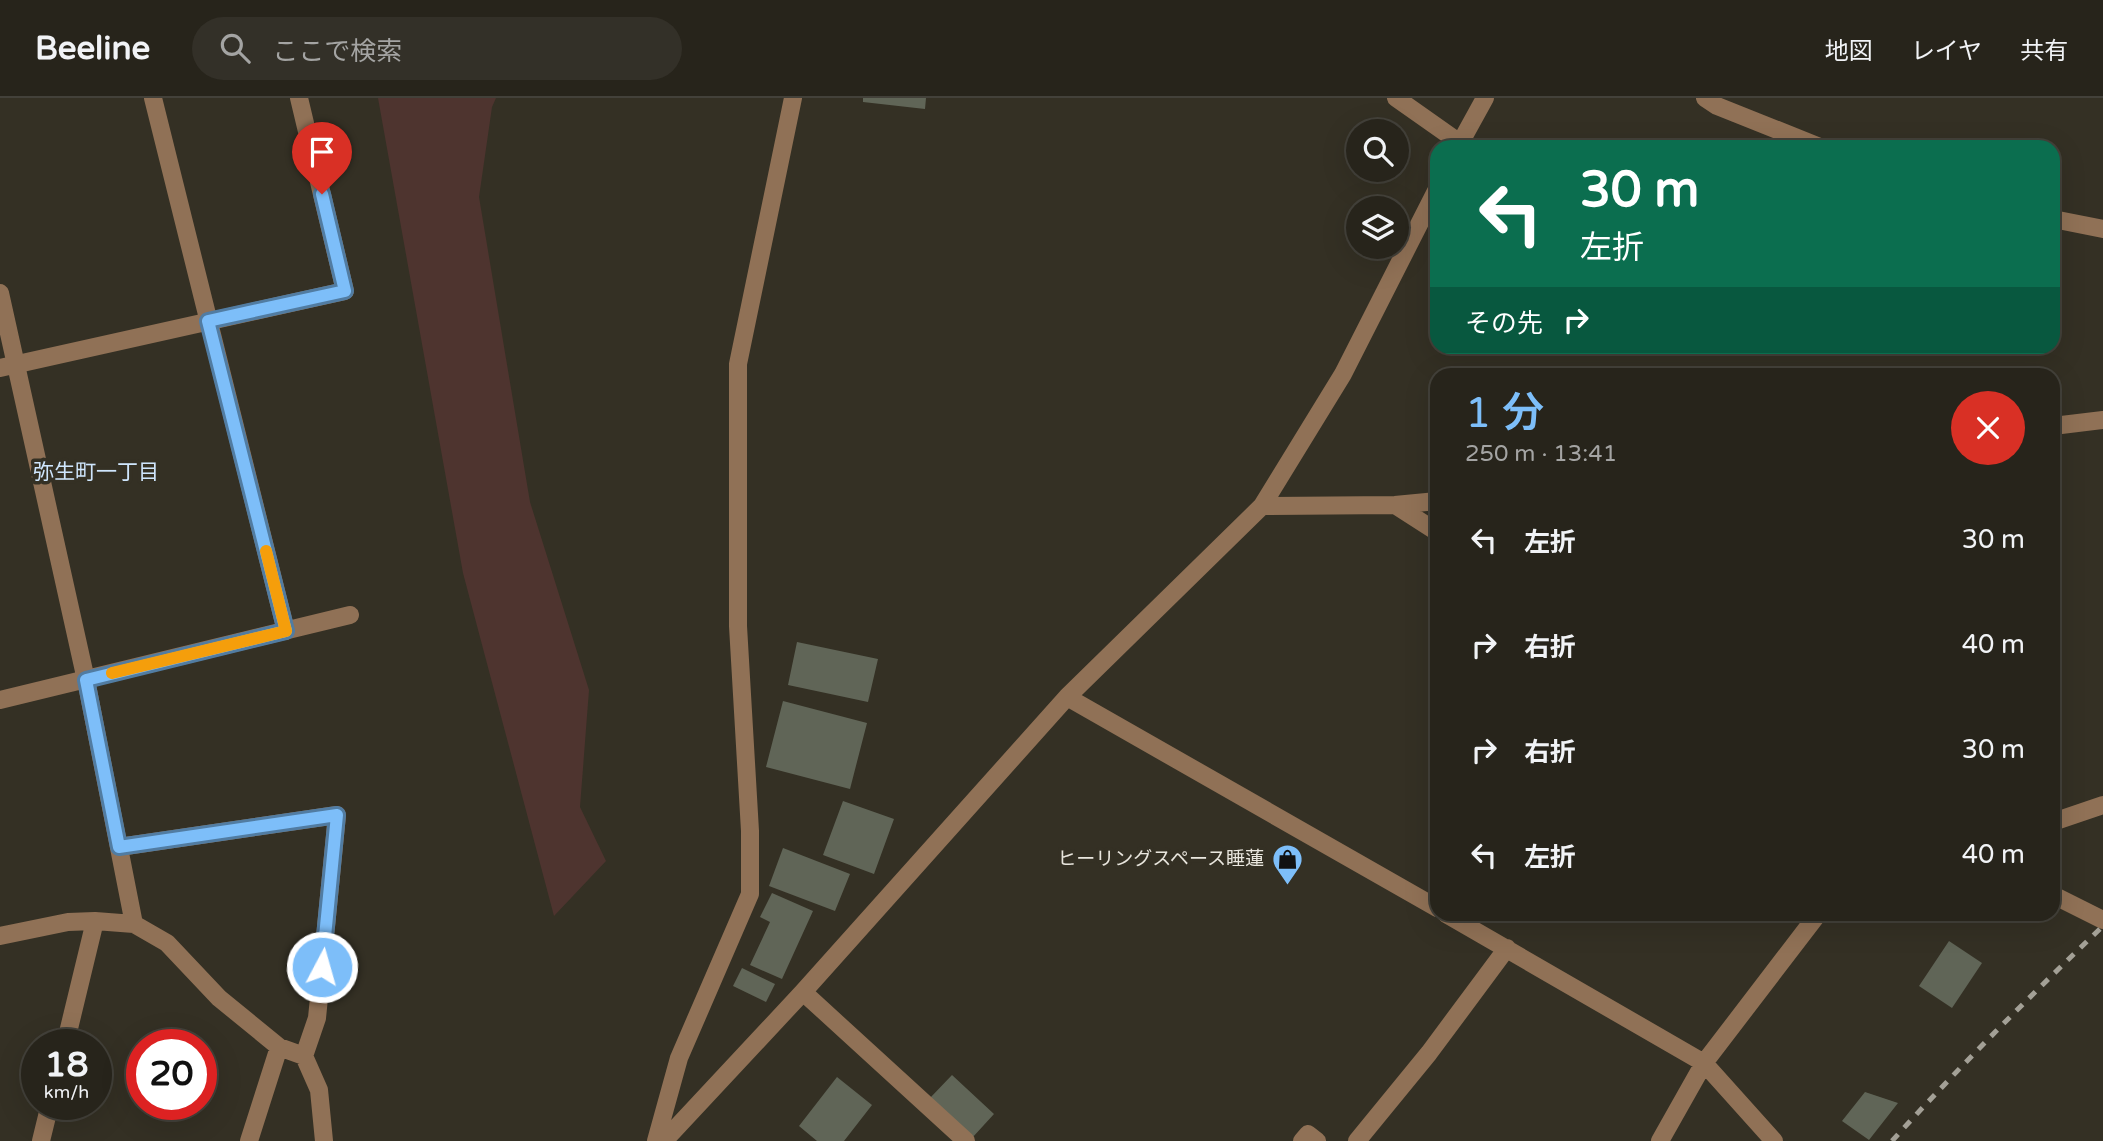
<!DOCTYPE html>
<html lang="ja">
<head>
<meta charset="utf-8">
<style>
	:root { --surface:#27241b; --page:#333028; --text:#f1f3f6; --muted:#a4a4a3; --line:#43413a; --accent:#7dbef9 }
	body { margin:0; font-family:"Varela Round","Noto Sans JP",sans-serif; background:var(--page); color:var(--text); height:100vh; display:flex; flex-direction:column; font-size:26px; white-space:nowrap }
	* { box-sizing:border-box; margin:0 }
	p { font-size:23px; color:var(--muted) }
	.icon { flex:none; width:38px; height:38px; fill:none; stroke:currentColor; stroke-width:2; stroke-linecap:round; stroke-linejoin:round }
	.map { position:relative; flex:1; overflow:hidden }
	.details { position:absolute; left:1430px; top:270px; width:630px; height:553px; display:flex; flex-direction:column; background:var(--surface); border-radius:21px; box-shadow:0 7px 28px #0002,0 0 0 2px var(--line) }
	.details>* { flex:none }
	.guide { position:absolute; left:1430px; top:42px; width:630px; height:214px; border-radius:21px; box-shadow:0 7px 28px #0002,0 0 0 2px var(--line); background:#0b6e4f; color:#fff; overflow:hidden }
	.fabs { position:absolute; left:1346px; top:21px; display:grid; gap:14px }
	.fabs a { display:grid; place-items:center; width:63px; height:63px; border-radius:50%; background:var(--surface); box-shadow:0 7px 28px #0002,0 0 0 2px var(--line); font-size:35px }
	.speed { position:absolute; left:21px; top:931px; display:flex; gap:14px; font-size:35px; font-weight:700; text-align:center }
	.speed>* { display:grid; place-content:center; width:91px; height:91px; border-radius:50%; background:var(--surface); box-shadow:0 7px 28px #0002,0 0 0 2px var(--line); line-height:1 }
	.speed small { font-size:18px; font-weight:400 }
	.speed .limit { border:10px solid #d22; background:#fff; color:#111 }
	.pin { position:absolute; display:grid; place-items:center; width:60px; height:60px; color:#fff; margin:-72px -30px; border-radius:50% 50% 50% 0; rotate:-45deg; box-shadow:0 0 7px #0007 }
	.pin .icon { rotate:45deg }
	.me { position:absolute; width:77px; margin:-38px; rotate:6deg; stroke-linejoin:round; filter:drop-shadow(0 0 5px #0008) }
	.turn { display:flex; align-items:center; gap:24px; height:147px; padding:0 35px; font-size:32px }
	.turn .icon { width:91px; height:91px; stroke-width:2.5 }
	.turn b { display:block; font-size:49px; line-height:60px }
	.then { display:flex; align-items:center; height:66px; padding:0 35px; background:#0003; gap:14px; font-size:26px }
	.round { display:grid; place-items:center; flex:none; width:74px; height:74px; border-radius:37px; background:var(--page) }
	.head { display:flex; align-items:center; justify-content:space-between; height:119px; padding:0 35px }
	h1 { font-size:42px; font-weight:600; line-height:52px; color:var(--accent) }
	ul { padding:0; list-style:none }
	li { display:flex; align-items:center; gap:21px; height:105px; padding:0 35px }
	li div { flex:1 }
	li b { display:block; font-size:26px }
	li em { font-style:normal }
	header { display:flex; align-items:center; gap:42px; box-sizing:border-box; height:98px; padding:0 35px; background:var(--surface); border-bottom:2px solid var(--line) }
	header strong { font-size:33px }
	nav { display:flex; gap:38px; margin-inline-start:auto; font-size:24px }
	.search { width:490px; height:63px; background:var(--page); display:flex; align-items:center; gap:18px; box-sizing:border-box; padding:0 24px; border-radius:38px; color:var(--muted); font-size:26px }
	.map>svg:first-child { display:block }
	.green { fill:#4e342f }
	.building { fill:#606557 }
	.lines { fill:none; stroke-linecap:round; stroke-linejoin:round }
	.minor { stroke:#907156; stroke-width:18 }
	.rail { stroke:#a3a096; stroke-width:5; stroke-dasharray:9 9; stroke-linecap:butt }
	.route-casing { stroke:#517ca2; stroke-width:18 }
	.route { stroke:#7dbef9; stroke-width:12 }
	.slow { stroke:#f59e0b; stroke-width:12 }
	.labels { text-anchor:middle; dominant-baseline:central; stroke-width:7; stroke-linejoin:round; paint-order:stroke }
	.poi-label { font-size:19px; fill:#e9e6de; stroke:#343024; text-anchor:end }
	.neighbourhood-label { font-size:21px; fill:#cfe6fd; stroke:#343024 }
</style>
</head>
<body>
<header>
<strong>Beeline</strong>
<div class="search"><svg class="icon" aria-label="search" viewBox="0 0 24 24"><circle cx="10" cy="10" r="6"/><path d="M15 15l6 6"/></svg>ここで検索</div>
<nav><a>地図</a><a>レイヤ</a><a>共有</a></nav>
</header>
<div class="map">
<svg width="2103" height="1043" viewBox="0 0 2103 1043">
	<rect width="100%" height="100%" fill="#343024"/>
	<!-- green -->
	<path class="green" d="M 378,0 L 496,0 L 492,9 L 479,99 L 530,404 L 589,592 L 580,709 L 606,763 L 554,818 L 463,475 Z"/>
	<!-- building -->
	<path class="building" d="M 863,0 L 926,0 L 925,11 L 863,4 Z
		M 797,544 L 878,561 L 868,604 L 788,587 Z
		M 783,603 L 867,625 L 850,691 L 766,669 Z
		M 843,703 L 894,721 L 874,776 L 823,757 Z
		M 783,750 L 850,776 L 835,813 L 769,788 Z
		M 772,795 L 813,813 L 782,881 L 750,867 L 770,824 L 760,819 Z
		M 1949,843 L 1982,865 L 1952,910 L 1919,888 Z
		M 742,870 L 775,886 L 766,904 L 733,888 Z
		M 952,977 L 994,1016 L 972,1040 L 930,1000 Z
		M 837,979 L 872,1007 L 844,1043 L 817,1043 L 799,1028 Z
		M 1865,994 L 1898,1005 L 1869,1042 L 1842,1023 Z"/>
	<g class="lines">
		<!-- minor -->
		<path class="minor" d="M 153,0 L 286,533
			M 1396,0 L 1460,45
			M 1705,0 L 1717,8 L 1820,49
			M 1458,49 L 1485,0
			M 2053,121 L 2103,131
			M 0,195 L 86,582 L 134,826
			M 0,270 L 345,193 L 299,0
			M 2053,328 L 2103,322
			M 1395,407 L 1437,434
			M 1262,408 L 1395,407 L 1437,403
			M 1067,599 L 1437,810
			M 0,602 L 350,517
			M 2053,724 L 2103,707
			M 119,749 L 337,717 L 317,920 L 304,958 L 319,992 L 324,1043
			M 2053,797 L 2103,822
			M 1446,816 L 1704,965 L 1774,1043
			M 0,838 L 68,824 L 95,823 L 134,826 L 167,845 L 219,900 L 279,949 L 304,958
			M 803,894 L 966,1043
			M 65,947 L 95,823
			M 41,1043 L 50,1006
			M 249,1043 L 279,949
			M 656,1043 L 679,960 L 750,796 L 750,733 L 738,528 L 738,266 L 793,0
			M 664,1043 L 803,894 L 1067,599 L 1262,408 L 1343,276 L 1437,91
			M 1302,1043 L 1308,1036 L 1317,1043
			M 1357,1043 L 1429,955 L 1507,850
			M 1660,1043 L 1704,965 L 1818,816"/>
		<!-- rail -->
		<path class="rail" d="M 1892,1043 C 1960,968 2030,898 2103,828"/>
	</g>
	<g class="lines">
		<defs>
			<path id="route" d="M 322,869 L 337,717 L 119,749 L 86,582 L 286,533 L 208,223 L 345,193 L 322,96"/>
		</defs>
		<!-- route casing -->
		<use href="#route" class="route-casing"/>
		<!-- route -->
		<use href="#route" class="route"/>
		<!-- slow -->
		<path class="slow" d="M 112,575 L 286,533 L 266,453"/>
	</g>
	<!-- icons -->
	<defs>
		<symbol id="shop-pin" viewBox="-11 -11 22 30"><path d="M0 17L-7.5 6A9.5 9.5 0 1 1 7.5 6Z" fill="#7dbef9" stroke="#343024"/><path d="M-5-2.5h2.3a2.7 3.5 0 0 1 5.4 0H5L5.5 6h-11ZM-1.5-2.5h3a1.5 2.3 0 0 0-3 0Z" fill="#111"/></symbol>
	</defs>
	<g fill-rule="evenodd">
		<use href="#shop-pin" x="1270" y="744" width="35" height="47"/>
	</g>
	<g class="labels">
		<!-- poi labels -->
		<g class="poi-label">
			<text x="1264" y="761">ヒーリングスペース睡蓮</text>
		</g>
		<!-- neighbourhood labels -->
		<g class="neighbourhood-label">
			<text x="96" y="374">弥生町一丁目</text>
		</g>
	</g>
</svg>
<div class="fabs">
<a><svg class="icon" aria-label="search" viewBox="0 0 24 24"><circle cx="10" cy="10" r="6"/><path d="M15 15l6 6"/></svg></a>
<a><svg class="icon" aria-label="layers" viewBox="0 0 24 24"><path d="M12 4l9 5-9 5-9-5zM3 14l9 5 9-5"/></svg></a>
</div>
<div class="speed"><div>18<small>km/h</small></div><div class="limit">20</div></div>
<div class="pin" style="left:322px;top:96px;background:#d93025"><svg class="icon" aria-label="arrive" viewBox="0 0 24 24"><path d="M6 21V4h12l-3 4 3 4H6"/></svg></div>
<svg class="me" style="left:322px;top:869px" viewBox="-20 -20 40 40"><circle r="17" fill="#7dbef9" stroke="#fff" stroke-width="3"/><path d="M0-11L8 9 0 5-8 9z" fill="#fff"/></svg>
<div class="guide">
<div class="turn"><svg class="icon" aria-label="left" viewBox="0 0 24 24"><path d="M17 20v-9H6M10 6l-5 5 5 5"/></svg><div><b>30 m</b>左折</div></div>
<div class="then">その先<svg class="icon" aria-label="right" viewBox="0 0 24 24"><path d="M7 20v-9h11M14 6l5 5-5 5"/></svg></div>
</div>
<section class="details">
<div class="head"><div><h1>1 分</h1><p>250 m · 13:41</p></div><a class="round" style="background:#d93025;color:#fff"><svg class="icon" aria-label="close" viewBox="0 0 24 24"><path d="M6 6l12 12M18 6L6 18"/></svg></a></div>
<ul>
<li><svg class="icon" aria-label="left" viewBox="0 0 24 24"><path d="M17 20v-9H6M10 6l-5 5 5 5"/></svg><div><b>左折</b></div><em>30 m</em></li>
<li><svg class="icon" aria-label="right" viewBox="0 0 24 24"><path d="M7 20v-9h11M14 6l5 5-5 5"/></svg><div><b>右折</b></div><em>40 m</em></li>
<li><svg class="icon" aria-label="right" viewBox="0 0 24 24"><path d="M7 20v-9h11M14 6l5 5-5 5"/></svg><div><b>右折</b></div><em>30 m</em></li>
<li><svg class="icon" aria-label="left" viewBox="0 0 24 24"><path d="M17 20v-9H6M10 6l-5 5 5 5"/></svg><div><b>左折</b></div><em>40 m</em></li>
</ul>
</section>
</div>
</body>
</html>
